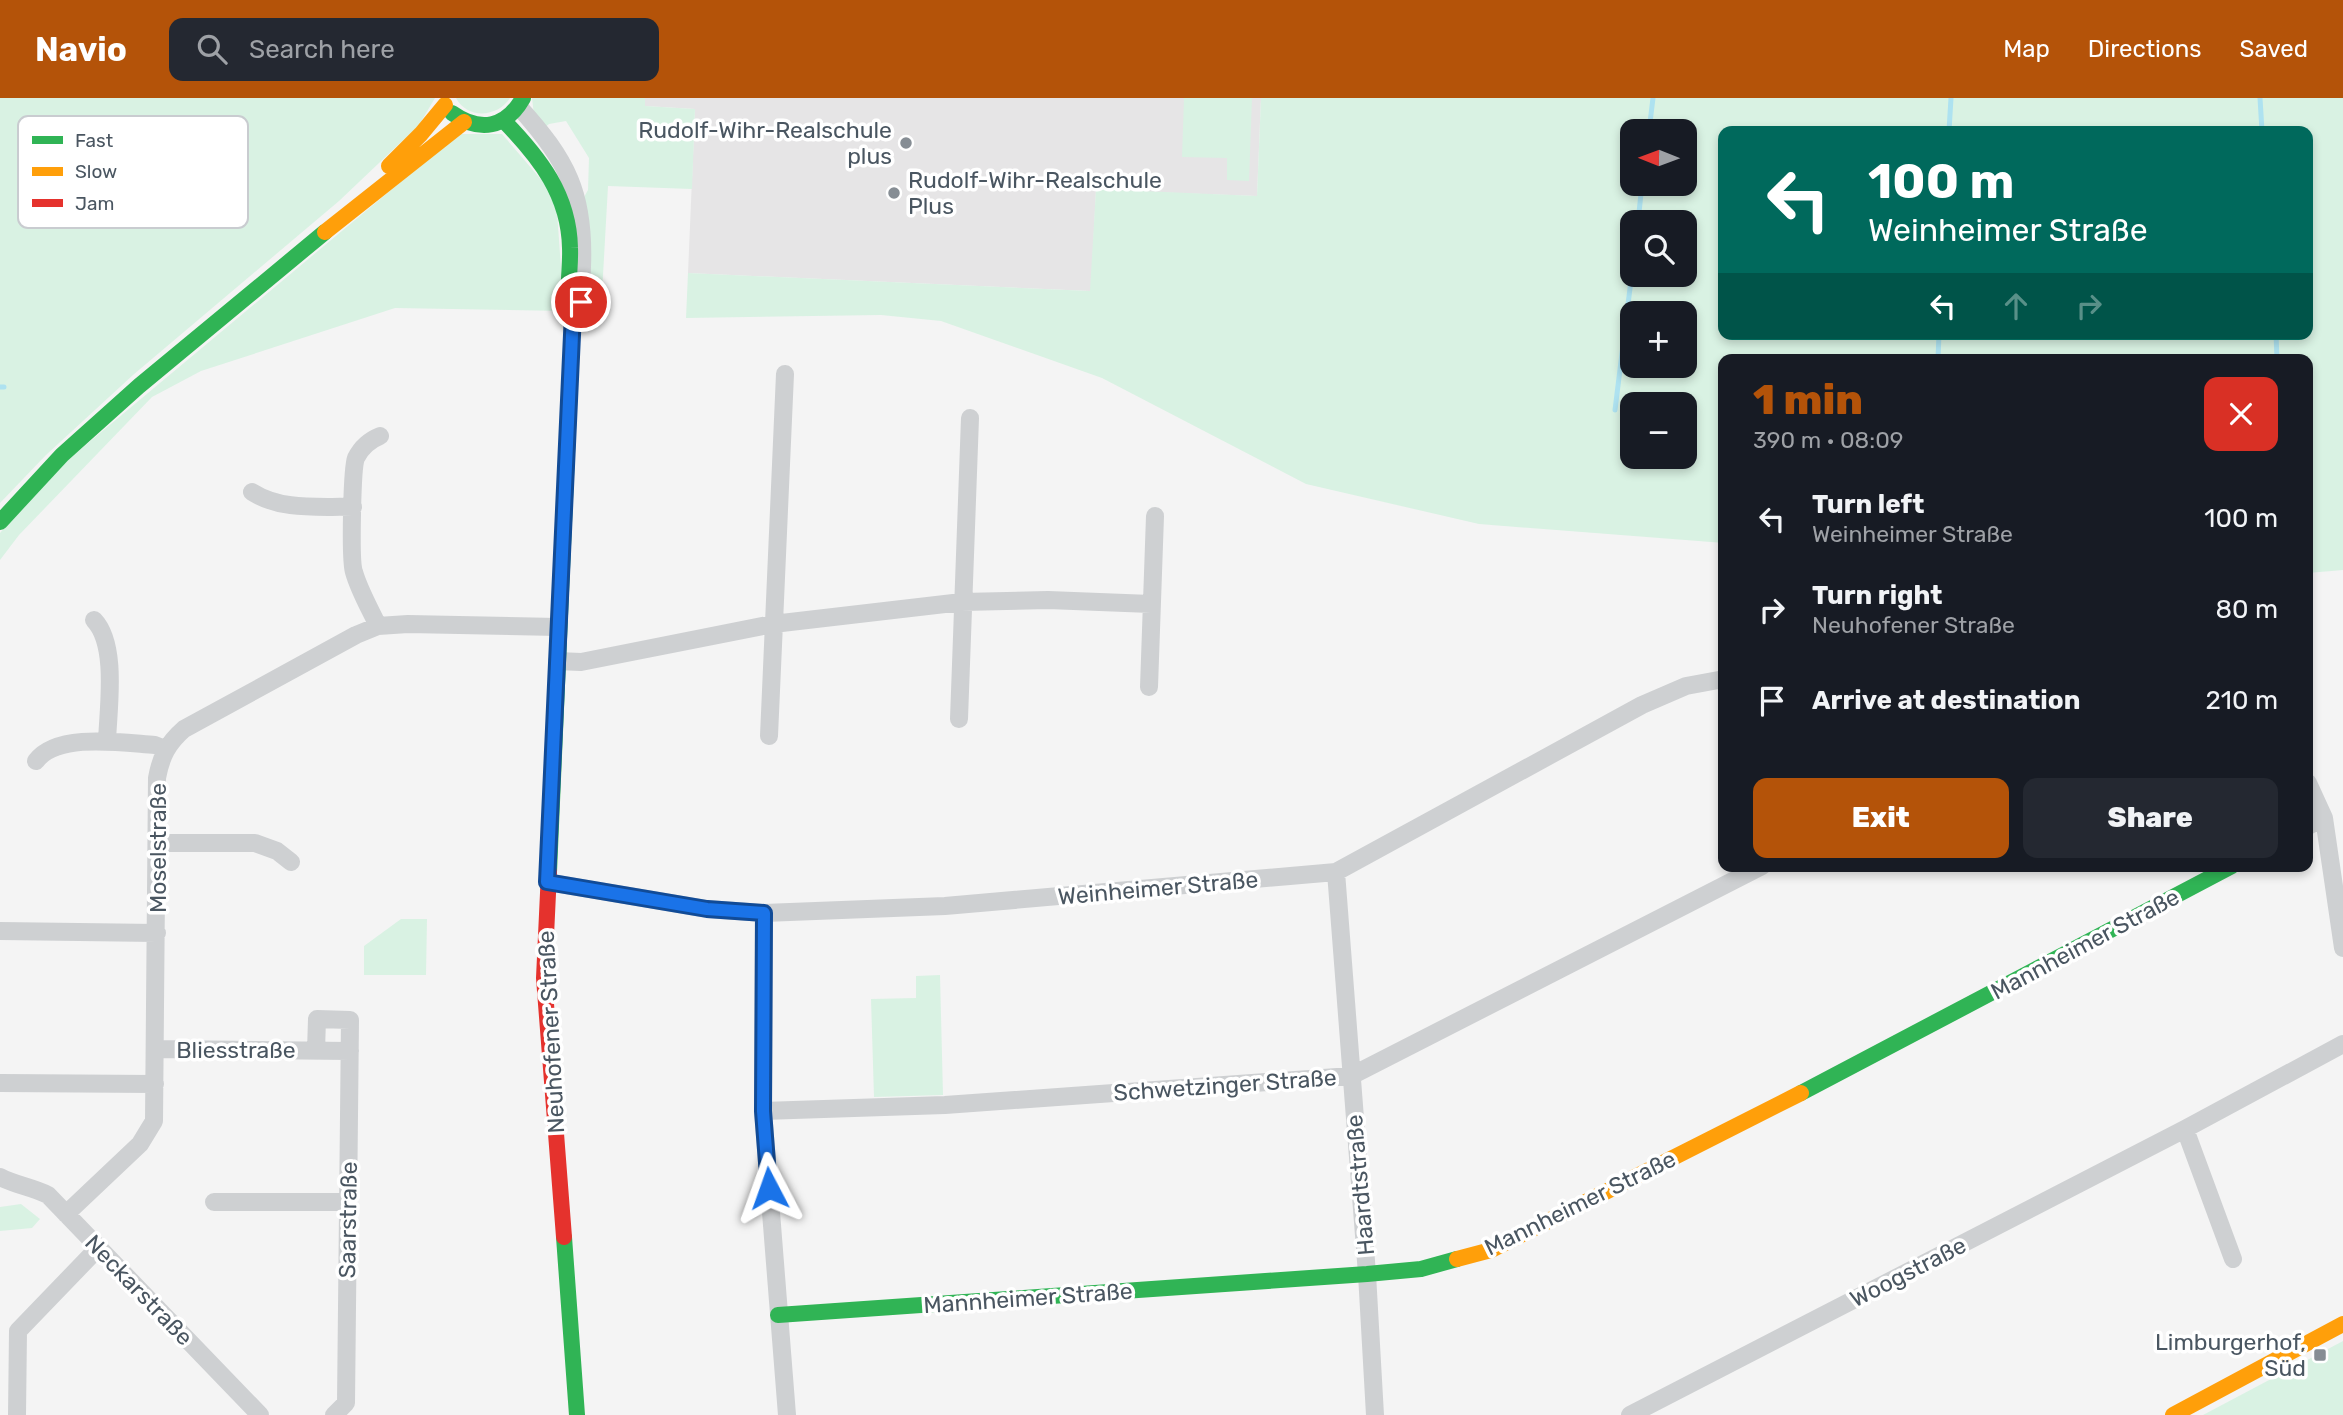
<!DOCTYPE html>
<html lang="en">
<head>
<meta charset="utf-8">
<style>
	:root { --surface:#171b24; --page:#242831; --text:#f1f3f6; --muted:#9ea1a6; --accent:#b45309 }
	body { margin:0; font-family:Rubik,sans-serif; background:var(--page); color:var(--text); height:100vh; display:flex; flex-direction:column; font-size:26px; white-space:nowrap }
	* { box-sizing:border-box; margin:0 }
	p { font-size:23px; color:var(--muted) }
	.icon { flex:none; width:38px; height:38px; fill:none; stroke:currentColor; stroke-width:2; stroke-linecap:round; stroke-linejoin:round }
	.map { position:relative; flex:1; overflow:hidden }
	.panel { position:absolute; left:1718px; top:256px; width:595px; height:518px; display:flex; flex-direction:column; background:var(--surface); border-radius:14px; box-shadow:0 4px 10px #0003 }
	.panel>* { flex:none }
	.top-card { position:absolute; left:1718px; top:28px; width:595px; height:214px; border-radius:14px; box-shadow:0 4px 10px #0003; background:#00695c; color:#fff; overflow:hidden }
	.needle { width:46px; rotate:271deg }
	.buttons { position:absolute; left:1620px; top:21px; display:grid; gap:14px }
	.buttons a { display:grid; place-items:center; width:77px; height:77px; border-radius:14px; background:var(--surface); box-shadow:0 4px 10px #0003; font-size:35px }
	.pin { position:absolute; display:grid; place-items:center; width:60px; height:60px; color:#fff; margin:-30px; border:4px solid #fff; border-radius:50%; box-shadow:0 2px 7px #0007 }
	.me { position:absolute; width:77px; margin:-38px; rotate:356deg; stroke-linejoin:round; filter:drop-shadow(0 0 5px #0008) }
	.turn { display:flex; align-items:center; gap:24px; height:147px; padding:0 35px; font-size:32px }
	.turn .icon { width:91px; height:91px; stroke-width:2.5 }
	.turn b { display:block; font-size:49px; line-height:60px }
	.lanes { display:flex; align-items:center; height:66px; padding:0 35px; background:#0003; justify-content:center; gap:35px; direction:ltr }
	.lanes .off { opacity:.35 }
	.round { display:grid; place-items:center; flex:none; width:74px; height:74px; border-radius:14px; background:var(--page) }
	.overview { display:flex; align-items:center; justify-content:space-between; height:119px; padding:0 35px }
	h1 { font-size:42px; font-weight:800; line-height:52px; color:var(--accent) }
	.action { display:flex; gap:14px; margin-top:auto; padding:14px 35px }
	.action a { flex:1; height:80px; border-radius:14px; background:var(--accent); color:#fff; font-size:28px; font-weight:800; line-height:80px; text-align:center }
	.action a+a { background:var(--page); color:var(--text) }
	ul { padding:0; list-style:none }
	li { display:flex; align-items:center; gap:21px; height:91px; padding:0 35px }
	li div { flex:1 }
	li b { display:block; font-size:26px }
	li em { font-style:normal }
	header { display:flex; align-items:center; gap:42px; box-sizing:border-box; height:98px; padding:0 35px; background:var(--accent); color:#fff }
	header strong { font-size:33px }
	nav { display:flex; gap:38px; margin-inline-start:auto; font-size:24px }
	.search { width:490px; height:63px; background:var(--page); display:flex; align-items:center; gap:18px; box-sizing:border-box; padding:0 24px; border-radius:14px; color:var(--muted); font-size:26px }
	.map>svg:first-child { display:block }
	.education { fill:#e6e5e6 }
	.green { fill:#d9f2e3; fill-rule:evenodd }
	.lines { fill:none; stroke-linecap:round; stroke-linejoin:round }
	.stream { stroke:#aee2f0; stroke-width:5 }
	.street { stroke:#ced0d2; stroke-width:18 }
	.fast { stroke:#30b455; stroke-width:16 }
	.slow { stroke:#ff9f0a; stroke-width:16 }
	.jam { stroke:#e5322d; stroke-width:16 }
	.route-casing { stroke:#114b97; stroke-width:18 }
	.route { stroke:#1a73e8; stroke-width:12 }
	.poi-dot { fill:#868d94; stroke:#fff; stroke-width:2.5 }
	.labels { text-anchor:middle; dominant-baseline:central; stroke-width:7; stroke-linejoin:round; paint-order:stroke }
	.poi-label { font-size:23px; fill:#4a5661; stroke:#fff; text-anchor:end }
	.street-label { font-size:23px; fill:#4a5661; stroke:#fff }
	.key { fill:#fff; stroke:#c9ccd0; stroke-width:2 }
	.key-label { font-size:19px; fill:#4a5661 }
</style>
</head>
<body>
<header>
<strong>Navio</strong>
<div class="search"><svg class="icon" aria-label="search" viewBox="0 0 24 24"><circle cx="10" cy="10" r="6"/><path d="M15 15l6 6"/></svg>Search here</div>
<nav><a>Map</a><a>Directions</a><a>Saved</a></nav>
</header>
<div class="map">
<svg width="2343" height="1317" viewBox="0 0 2343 1317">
	<rect width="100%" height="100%" fill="#f4f4f4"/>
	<!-- education -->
	<path class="education" d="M 645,0 L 1261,0 L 1257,98 L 1096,92 L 1091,193 L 688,175 L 695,11 L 645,8 Z"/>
	<!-- green -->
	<path class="green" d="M 0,0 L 435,0 L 419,27 L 339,103 L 133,277 L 46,357 L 0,405 Z
		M 456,0 L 510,0 C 498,19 468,22 456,0 Z
		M 532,0 L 645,0 L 645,8 L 695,11 L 692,91 L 608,88 L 601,213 L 586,213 L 587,137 L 583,101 L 588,92 L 589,60 L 566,23 L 549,26 L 544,30 L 534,17 Z
		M 1184,0 L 1252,0 L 1249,83 L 1227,82 L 1227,60 L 1182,59 Z
		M 1261,0 L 2343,0 L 2343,472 L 2308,475 L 2308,261 L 1724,261 L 1724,445 L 1479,426 L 1306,386 L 1102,280 L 941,223 L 881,217 L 686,220 L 688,175 L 1090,193 L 1096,91 L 1257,98 ZM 1633,33 L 1685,33 L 1685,86 L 1633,86 ZM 1724,33 L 2308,33 L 2308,236 L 1724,236 ZM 1633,124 L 1685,124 L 1685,177 L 1633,177 ZM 1633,215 L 1685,215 L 1685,268 L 1633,268 ZM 1633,306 L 1685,306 L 1685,359 L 1633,359 Z
		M 458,36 L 502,36 L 556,99 L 564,213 L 395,210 L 201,273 L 152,299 L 19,437 L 0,462 L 0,435 L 57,371 Z
		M 401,821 L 427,821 L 426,877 L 364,877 L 364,848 Z
		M 940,877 L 943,997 L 874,999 L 871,901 L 916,900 L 916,878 Z
		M 21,1106 L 40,1121 L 32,1130 L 0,1133 L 0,1109 Z
		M 2343,1243 L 2343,1317 L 2203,1317 Z"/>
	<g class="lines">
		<!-- stream -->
		<path class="stream" d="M 2260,0 L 2262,33
			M 1649,33 L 1653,0
			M 1949,33 L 1951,0
			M 1638,124 L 1642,86
			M 2276,236 L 2277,261
			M 1938,261 L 1939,236
			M 0,289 L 4,289
			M 1615,312 L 1633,166"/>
		<!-- street -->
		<path class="street" d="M 519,9 C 567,62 585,96 582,169 C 581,186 583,200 573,215
			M 252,394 C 282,413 319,408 353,409
			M 94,522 C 118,547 108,611 107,644
			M 378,528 C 370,511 359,492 354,474 C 350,463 352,370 356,360 C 361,350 370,342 380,338
			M 557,563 L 581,564 L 773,526 L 962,504 L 1048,502 L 1151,506
			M 1149,589 L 1155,418
			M 959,621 L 970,320
			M 769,638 L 785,276
			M 36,663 C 57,634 124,645 155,647 L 165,651
			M 2308,685 L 2324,720 L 2343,850
			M 2308,728 L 2324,720
			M 157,745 L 255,745 L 277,753 L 291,764
			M 1336,774 L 1367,1176 L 1375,1317
			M 547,784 L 707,811 L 764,815 L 945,808 L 1336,774 L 1642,607 L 1686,588 L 1724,581
			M 764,815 L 763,1013 L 787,1317
			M 0,833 L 157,835
			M 156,951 L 350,953
			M 316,953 L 317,921 L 350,922 L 346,1305 L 334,1317
			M 0,985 L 155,986
			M 763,1013 L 945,1007 L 1351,978 L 1762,768
			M 2185,1031 L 2233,1161
			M 0,1079 C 15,1087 32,1089 48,1097 L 260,1317
			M 214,1104 L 348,1104
			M 66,1116 L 140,1046 L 154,1023 L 157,680 C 161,658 168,645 184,631 L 356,537 L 378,528 L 408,526 L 558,529
			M 17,1317 L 18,1233 L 98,1150
			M 1630,1317 L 2185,1031 L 2343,946"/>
		<!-- fast -->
		<path class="fast" d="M 452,15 C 480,35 506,30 523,0
			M 504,23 C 540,60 569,97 570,150 C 571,173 565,193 573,215 L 549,774
			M 0,424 L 62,357 L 139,288 L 325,134
			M 1801,995 L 2232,768
			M 564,1139 L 577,1317
			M 778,1217 L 1367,1176 L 1421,1171 L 1457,1161"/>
		<!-- slow -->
		<path class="slow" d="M 389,68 L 421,36 L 445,7
			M 325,134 L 464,24
			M 1457,1161 L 1491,1152 L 1801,995
			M 2173,1317 L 2343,1226"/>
		<!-- jam -->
		<path class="jam" d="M 549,774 L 544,880 L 564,1139"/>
	</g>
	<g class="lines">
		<defs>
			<path id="route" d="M 581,204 L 573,215 L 547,784 L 707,811 L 764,815 L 763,1013 L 769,1090"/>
		</defs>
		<!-- route casing -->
		<use href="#route" class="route-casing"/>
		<!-- route -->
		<use href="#route" class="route"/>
	</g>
	<!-- markers -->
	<g class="poi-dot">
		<circle cx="906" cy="45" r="7"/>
		<circle cx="894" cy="95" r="7"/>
		<rect x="2313" y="1250" width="14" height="14" rx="3.5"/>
	</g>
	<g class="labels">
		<!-- poi labels -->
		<g class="poi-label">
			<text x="892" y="32">Rudolf-Wihr-Realschule<tspan x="892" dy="26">plus</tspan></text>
			<text x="908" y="82" text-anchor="start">Rudolf-Wihr-Realschule<tspan x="908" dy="26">Plus</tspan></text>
			<text x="2306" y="1244">Limburgerhof,<tspan x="2306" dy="26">Süd</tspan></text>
		</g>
		<!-- street labels -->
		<g class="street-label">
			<text transform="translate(158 750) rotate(-90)">Moselstraße</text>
			<text transform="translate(1158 790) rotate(-5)">Weinheimer Straße</text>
			<text transform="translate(2085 846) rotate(-28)">Mannheimer Straße</text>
			<text transform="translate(551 934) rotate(-93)">Neuhofener Straße</text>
			<text x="236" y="952">Bliesstraße</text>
			<text transform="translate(1225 987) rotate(-4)">Schwetzinger Straße</text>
			<text transform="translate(1360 1087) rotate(-95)">Haardtstraße</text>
			<text transform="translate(1580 1105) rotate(-26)">Mannheimer Straße</text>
			<text transform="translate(348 1122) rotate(-89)">Saarstraße</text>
			<text transform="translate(1908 1174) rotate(-27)">Woogstraße</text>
			<text transform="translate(139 1192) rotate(46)">Neckarstraße</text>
			<text transform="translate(1028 1200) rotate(-4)">Mannheimer Straße</text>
		</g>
	</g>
	<!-- legend -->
	<rect x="18" y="18" width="230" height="112" rx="10" class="key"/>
	<rect x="32" y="38" width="31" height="8" fill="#30b455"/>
	<rect x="32" y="69" width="31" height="9" fill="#ff9f0a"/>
	<rect x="32" y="101" width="31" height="8" fill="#e5322d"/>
	<g class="key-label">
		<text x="75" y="49">Fast</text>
		<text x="75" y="80">Slow</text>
		<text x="75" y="112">Jam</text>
	</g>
</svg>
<div class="buttons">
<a><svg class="needle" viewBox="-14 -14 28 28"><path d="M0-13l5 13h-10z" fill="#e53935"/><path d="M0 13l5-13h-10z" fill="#9ea1a6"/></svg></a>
<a><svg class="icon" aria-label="search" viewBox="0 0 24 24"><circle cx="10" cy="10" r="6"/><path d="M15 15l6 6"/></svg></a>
<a>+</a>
<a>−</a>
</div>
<div class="pin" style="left:581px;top:204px;background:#d93025"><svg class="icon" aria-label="arrive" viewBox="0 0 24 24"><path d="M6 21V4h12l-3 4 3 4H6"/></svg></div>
<svg class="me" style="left:769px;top:1090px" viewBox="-20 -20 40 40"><path d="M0-17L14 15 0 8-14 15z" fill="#1a73e8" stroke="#fff" stroke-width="4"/></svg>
<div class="top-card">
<div class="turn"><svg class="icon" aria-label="left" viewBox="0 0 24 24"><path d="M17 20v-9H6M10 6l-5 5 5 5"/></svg><div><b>100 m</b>Weinheimer Straße</div></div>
<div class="lanes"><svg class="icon" aria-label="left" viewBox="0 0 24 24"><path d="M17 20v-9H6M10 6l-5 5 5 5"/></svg><svg class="icon off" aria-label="ahead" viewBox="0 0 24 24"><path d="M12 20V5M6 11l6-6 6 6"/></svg><svg class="icon off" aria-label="right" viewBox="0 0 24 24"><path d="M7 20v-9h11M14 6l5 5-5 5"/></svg></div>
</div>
<section class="panel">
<div class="overview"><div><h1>1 min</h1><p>390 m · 08:09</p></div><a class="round" style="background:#d93025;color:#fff"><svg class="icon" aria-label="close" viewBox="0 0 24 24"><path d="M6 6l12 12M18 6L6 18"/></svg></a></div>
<ul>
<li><svg class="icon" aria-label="left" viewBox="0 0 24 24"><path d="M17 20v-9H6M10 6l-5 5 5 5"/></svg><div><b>Turn left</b><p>Weinheimer Straße</p></div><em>100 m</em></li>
<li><svg class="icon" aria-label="right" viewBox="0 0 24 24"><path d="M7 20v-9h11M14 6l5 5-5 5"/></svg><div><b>Turn right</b><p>Neuhofener Straße</p></div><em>80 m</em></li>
<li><svg class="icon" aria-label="arrive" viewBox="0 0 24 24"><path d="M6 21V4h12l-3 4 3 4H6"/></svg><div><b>Arrive at destination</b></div><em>210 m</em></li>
</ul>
<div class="action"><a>Exit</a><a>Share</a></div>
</section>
</div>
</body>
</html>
